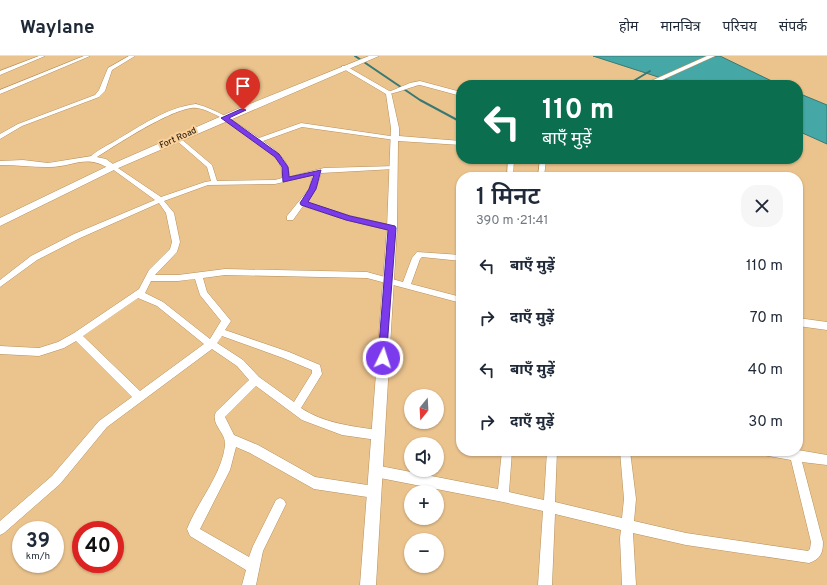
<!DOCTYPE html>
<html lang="hi">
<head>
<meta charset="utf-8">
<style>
	:root { --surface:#fff; --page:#f6f6f7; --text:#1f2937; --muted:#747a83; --line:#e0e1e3 }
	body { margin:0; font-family:Overpass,"Noto Sans Devanagari",sans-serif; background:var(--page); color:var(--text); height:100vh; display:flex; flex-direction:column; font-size:15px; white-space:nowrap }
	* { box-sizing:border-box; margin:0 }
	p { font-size:13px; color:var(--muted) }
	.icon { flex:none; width:22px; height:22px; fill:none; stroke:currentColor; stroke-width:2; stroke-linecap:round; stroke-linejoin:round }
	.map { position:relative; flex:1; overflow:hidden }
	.drawer { position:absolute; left:456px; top:116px; width:347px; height:284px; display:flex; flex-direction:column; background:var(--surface); border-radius:16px; box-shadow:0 1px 3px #0004 }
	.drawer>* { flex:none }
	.hud { position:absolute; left:456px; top:24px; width:347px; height:84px; border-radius:16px; box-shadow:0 1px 3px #0004; background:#0b6e4f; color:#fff; overflow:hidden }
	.needle { width:26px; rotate:198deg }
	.controls { position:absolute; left:404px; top:333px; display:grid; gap:8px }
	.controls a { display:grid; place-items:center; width:40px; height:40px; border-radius:50%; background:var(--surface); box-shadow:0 1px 3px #0004; font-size:20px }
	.speed { position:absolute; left:12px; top:465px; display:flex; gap:8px; font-size:20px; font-weight:700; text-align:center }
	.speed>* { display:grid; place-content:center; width:52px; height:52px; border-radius:50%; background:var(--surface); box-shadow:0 1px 3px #0004; line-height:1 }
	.speed small { font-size:10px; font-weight:400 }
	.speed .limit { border:6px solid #d22; background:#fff; color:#111 }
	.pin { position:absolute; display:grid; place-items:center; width:34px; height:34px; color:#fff; margin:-41px -17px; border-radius:50% 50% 50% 0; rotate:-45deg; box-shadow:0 0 4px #0007 }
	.pin .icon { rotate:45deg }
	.me { position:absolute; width:44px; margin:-22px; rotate:4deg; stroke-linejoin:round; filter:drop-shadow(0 0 3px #0008) }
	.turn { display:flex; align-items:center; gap:14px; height:84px; padding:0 20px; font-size:18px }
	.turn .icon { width:52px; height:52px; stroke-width:2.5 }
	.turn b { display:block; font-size:28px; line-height:34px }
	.round { display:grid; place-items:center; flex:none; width:42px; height:42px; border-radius:16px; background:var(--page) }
	.overview { display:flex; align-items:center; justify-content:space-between; height:68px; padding:0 20px }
	h1 { font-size:24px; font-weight:600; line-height:30px }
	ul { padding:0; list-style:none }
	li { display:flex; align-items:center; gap:12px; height:52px; padding:0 20px }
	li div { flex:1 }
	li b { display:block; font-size:15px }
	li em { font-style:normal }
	header { display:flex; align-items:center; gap:24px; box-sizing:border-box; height:56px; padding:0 20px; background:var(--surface); border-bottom:1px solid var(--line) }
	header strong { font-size:19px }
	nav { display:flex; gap:22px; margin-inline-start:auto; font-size:14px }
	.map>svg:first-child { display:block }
	.water { fill:#46a8a6; stroke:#387974 }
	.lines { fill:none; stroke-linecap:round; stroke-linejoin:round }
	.stream { stroke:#387974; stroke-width:2 }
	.minor-casing { stroke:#b7905c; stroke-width:1 }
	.tertiary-casing { stroke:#b7905c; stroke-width:1 }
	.secondary-casing { stroke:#b7905c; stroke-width:1 }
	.minor { fill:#fff; fill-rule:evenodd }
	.tertiary { fill:#fff; fill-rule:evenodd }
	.secondary { fill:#fff; fill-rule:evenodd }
	.route { fill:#7c3aed; stroke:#51269a }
	.labels { text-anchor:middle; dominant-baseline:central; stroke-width:4; stroke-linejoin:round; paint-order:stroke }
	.far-street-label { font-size:9px; fill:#190b00; stroke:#f9d09a }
</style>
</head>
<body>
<header>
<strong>Waylane</strong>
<nav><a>होम</a><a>मानचित्र</a><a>परिचय</a><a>संपर्क</a></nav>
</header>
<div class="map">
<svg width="827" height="529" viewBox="0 0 827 529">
	<rect width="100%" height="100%" fill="#ebc38d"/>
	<!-- water -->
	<path class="water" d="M 593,0 L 720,0 L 780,29 L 683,29 Z
		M 798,37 L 827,49 L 827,88 L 798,75 Z"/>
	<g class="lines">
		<!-- stream -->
		<path class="stream" d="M 355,0 L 420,44 L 461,66
			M 627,29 L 650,15"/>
		<defs>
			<path id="minor" d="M 39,0 L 45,0 L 0,19 L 0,15 Z
				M 84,0 L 90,0 L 0,38 L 0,34 Z
				M 129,0 L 135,0 L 112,14 L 105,35 L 99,41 L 22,70 L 0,83 L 0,78 L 18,68 L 95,39 L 99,34 L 108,12 Z
				M 420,25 L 461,36 L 461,40 L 420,29 C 412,30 392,40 386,37 L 410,27 Z
				M 196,48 C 220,54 239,69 259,82 L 301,67 L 397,81 L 398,82 L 395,84 L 302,71 L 263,85 C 275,94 290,104 289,121 L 324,112 L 396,110 L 397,111 L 394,113 L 321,117 L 316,133 L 306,146 L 351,160 L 395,170 L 396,172 L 392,175 L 346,164 L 303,150 L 293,164 L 287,164 L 287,160 L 309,133 L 313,119 L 275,128 L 208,129 L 164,145 L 174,157 L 180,186 L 177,196 L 155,219 L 178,219 L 225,213 L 367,216 L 403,226 L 412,202 L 417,196 L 461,199 L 461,205 L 422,201 L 420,203 L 411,228 L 461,241 L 461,247 L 367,222 L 225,219 L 203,222 L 207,236 L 231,265 L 225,274 L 289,296 L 320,309 L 322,318 L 301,352 C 323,367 351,370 377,374 L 381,375 L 382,379 L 381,383 L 377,384 L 342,379 L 302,364 L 256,330 L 225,361 L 234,379 L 258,389 L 315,421 L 374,430 L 378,432 L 380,436 L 378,440 L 374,442 L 314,433 L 250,397 L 236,391 L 230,414 L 200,473 L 249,501 L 253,490 L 276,444 L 280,442 L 284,444 L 286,448 L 263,495 L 256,529 L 242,529 L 246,514 L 190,480 L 187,473 C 198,445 221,420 225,390 C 227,377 210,369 216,356 L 249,324 L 237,310 L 212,293 L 107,371 L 60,428 L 4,477 L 0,479 L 0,465 L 52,420 L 99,365 L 132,341 L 76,285 L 64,292 L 39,300 L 0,298 L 0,290 L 39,292 L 58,286 L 74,277 L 139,233 L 149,214 L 170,193 L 172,186 L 166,157 L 159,147 L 80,182 L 37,204 L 0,231 L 0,224 L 31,200 L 74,178 L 155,144 L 111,112 L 111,110 L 115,110 L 161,141 L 205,126 L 211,125 L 207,111 L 176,84 L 176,82 L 180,82 L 212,109 L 217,125 L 275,124 L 282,122 C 284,104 268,94 255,85 C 239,74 216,55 197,52 C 176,49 113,91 94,103 L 89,102 C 96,95 106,90 115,85 C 139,71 167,51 196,48 ZM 195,223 L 200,239 L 221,265 L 210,283 L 163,246 L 145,237 L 151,225 L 178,225 ZM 138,242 L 157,250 L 204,288 L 140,335 L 83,280 ZM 222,280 L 283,302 L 312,314 L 312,317 L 294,346 L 259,321 L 243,304 L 217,287 Z
				M 508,103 L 514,103 L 513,121 L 507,121 Z
				M 540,103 L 546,103 L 544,121 L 538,121 Z
				M 798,262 L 827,266 L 827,274 L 798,270 Z
				M 798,394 L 827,399 L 827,409 L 802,406 L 823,486 C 823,498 820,503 809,507 L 686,489 L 633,477 L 636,529 L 622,529 L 620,482 L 621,474 L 555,458 L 552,529 L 538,529 L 543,455 L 503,446 L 375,421 L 371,419 L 369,415 L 371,411 L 375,409 L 498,433 L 502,395 L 512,395 L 509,436 L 544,444 L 547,395 L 557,395 L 555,446 L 622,462 L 624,443 L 620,395 L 630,395 L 636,443 L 634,465 L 686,477 L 808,495 L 810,493 L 811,486 L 791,404 L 763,399 L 762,395 Z"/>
			<path id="tertiary" d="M 707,0 L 715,0 L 651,29 L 642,29 Z
				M 342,10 L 346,10 L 391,36 L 399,72 L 399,80 L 461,85 L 461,89 L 398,85 L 397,172 L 376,529 L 360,529 L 387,172 L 391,72 L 386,38 L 342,12 Z
				M 92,100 L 106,103 L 117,111 L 113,113 L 110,113 C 84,97 73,112 47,111 C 31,111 16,109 0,109 L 0,105 L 23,104 L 48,107 Z"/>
			<path id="secondary" d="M 369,0 L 379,0 L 116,113 L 0,170 L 0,162 L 110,109 L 240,52 Z"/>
		</defs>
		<!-- minor casing -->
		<use href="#minor" class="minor-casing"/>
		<!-- tertiary casing -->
		<use href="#tertiary" class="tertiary-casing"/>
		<!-- secondary casing -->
		<use href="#secondary" class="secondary-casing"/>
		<!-- minor -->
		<use href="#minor" class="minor"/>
		<!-- tertiary -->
		<use href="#tertiary" class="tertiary"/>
		<!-- secondary -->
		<use href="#secondary" class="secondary"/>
	</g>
	<!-- route -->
	<path class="route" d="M 241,53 L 246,54 L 229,62 L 279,98 L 288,111 L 289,121 L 321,114 L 316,133 L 308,146 L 350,160 L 395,170 L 396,172 L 386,305 L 379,305 L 378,302 L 388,174 L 346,164 L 301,149 L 300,147 L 309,133 L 314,119 L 283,126 L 282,111 L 275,101 L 221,62 Z"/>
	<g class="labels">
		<!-- far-street labels -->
		<g class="far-street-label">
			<text transform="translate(178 82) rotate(-24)">Fort Road</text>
		</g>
	</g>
</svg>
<div class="controls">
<a><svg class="needle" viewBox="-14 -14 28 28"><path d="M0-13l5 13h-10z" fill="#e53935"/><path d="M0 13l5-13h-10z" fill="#747a83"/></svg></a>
<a><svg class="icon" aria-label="sound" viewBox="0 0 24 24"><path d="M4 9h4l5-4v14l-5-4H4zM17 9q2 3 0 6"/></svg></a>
<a>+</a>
<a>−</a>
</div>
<div class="speed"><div>39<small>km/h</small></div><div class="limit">40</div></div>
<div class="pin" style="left:243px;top:54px;background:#d93025"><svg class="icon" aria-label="arrive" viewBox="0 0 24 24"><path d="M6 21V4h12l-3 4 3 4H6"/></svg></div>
<svg class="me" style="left:383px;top:302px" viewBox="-20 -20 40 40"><circle r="17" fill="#7c3aed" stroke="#fff" stroke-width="3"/><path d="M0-11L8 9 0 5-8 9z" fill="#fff"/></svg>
<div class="hud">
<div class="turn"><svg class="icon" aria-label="left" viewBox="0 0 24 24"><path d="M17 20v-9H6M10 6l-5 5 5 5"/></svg><div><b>110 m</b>बाएँ मुड़ें</div></div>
</div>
<section class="drawer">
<div class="overview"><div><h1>1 मिनट</h1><p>390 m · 21:41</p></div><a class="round"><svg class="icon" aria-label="close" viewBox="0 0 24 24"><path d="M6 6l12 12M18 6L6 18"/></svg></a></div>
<ul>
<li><svg class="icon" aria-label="left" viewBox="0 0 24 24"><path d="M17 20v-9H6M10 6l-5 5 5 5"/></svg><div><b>बाएँ मुड़ें</b></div><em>110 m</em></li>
<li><svg class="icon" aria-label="right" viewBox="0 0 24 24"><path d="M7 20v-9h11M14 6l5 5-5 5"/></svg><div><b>दाएँ मुड़ें</b></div><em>70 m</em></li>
<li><svg class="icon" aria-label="left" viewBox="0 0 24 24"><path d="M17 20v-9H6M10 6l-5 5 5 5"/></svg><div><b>बाएँ मुड़ें</b></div><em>40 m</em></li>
<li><svg class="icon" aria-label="right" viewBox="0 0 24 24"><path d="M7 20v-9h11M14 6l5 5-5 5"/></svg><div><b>दाएँ मुड़ें</b></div><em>30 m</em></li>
</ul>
</section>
</div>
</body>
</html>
